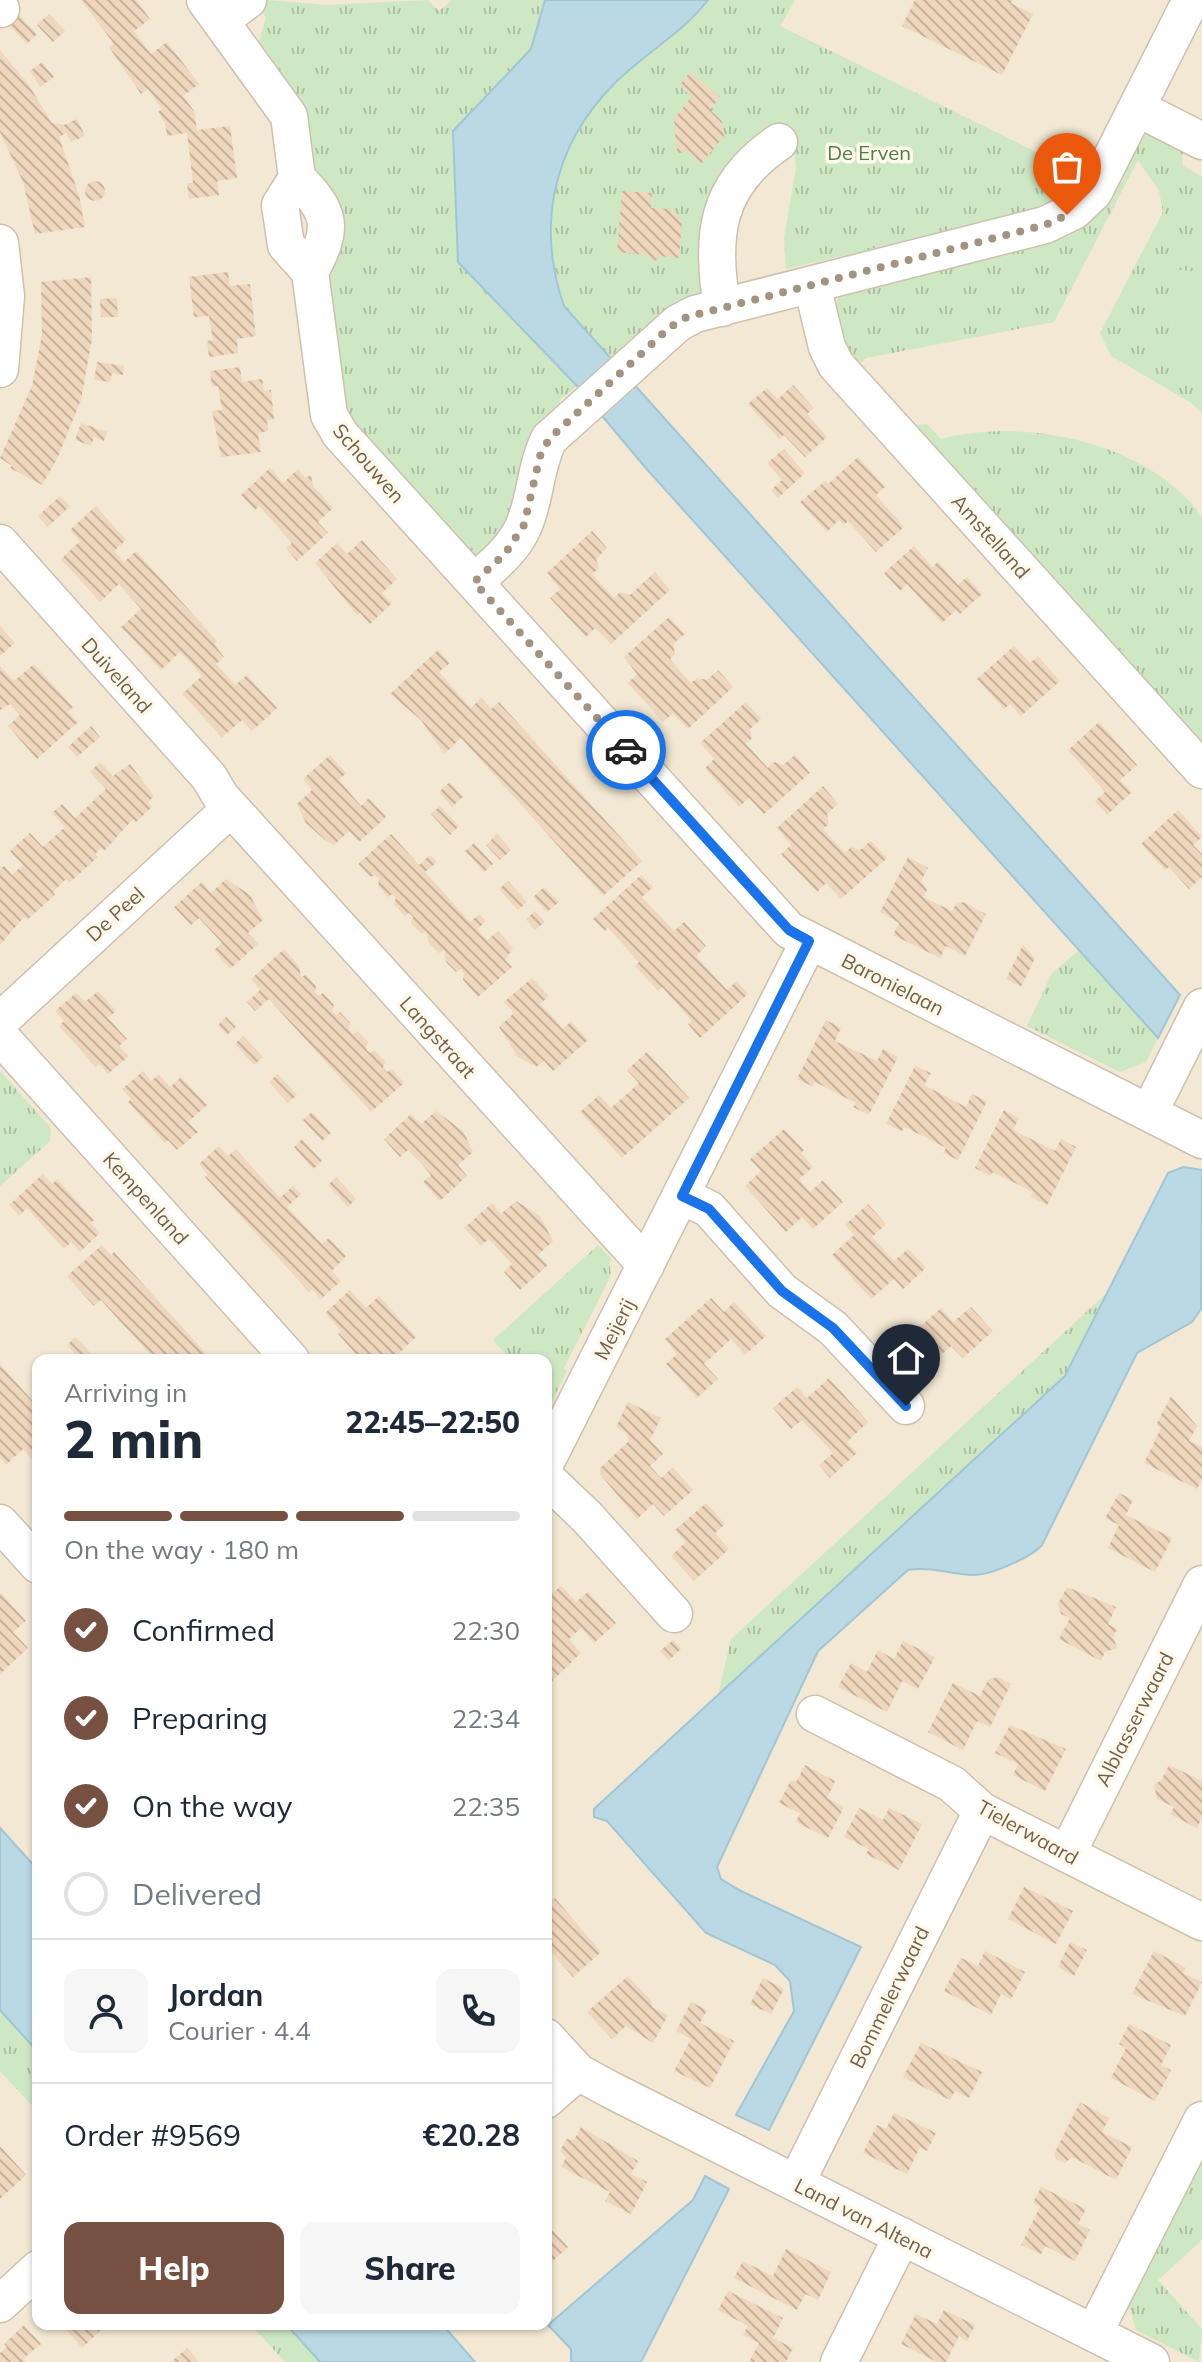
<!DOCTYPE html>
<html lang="en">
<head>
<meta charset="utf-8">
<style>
	body { margin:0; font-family:Mulish,sans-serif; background:#f6f6f7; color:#1f2937; height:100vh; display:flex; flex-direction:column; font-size:30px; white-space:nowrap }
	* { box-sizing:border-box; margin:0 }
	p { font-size:26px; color:#747a83 }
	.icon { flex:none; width:44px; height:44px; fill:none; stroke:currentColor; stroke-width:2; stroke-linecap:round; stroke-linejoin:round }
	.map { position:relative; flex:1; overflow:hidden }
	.panel { position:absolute; left:32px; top:1354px; width:520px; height:976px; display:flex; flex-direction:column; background:#fff; border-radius:16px; box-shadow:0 2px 6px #0004 }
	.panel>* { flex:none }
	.pin { position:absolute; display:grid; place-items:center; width:68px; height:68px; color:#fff; margin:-82px -34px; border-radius:50% 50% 50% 0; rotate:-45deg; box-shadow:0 0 8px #0007 }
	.pin .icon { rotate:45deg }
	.courier { position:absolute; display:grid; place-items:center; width:80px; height:80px; margin:-40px; border:6px solid #1a73e8; border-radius:50%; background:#fff; color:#222; box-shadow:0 2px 10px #0007 }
	.overview em { font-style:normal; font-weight:800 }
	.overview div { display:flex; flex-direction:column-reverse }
	.overview { display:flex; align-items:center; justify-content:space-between; height:136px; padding:0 32px }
	h1 { font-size:52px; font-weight:800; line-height:60px }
	.bar { display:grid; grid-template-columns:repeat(4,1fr); gap:12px 8px; align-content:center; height:96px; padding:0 32px }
	.bar i { height:10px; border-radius:6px; background:#e0e1e3 }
	.bar .current { background:#765141 }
	.bar p { grid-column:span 4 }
	.line { display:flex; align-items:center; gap:20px; padding:0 32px; border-top:2px solid #e0e1e3 }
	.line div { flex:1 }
	.round { display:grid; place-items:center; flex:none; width:84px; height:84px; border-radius:16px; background:#f6f6f7 }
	ol { padding:0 32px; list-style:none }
	li { display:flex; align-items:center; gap:24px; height:88px }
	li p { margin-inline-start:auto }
	li .icon { padding:8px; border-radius:50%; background:#765141; color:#fff; stroke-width:4 }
	li:last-child { color:#747a83 }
	li i { width:44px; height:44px; border:4px solid #e0e1e3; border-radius:50% }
	.action { display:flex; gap:16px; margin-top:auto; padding:16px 32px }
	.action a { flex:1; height:92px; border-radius:16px; background:#765141; color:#fff; font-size:32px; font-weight:800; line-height:92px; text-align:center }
	.action a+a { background:#f6f6f7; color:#1f2937 }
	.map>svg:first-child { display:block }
	.residential { fill:#f2e8d3 }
	.grass { fill:url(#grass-tufts) }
	.garden { fill:#cee8c3 }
	.water { fill:#bad9e4; stroke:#a0c6d5; stroke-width:2 }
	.building { fill:url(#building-back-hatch) }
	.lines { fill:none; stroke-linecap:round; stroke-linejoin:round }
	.street-casing { stroke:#cec0ae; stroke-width:39 }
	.street { stroke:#fff; stroke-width:36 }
	.done { stroke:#a39381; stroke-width:8; stroke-dasharray:0 14.4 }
	.route { stroke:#1a73e8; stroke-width:10 }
	.labels { text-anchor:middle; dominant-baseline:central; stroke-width:7; stroke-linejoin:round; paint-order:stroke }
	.park-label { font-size:20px; fill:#507d46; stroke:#fef9ea }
	.street-label { font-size:20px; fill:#735e4b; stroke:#fef9ea }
</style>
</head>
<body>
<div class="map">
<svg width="1202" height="2362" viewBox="0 0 1202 2362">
	<defs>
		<pattern id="grass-tufts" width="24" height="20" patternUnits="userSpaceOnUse" patternTransform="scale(2)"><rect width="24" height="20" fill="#cee8c3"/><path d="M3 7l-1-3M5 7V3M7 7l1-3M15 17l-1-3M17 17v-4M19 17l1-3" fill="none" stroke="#acbfa0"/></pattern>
		<pattern id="building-back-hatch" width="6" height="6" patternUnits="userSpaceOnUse" patternTransform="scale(2)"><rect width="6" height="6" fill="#efd7bd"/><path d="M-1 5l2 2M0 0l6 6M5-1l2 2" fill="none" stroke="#c6b29c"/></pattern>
	</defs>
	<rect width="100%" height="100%" fill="#fbf5e4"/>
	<!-- residential -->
	<path class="residential" d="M0,0H1202V2362H475L442,2324H546V1360H38V1870L0,1828Z
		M0,2011L38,2052V2324H285L320,2362H0Z"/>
	<!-- grass -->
	<path class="grass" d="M268,0L325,5L428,0L439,11L452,0H545L531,49L453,131L459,262L577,386L559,401L564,408L516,516L480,555H472L346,423L316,175L274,76L280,71L259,42L266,18L258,6Z
		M585,0H795L780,26L1081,174C1077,191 1061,200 1047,209L786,269L784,238L796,168L794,147L772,127L702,278L701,291L695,301L609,359C594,343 575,326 564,307C526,236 560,139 612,85C631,66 655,52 675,35Z
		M1149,134L1189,149L1182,156L1183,166L1202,176V273L1180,270L1168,352L1202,357V413L1190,402L1111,356L1100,333L1163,212L1159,191L1138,160L1054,322L866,358L855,368L831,316L840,293L1060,232L1141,138Z
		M927,424L941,439C1024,417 1150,442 1202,517V752L907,426Z
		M1079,950L1158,1038L1146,1062L1120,1072L1027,1026L1052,973Z
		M0,1071L51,1128L50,1141L0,1186Z
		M598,1245L612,1260L609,1261L611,1275L564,1368L567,1371L551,1404L546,1399V1360H511L493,1340Z
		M1107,1293L1065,1376L718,1695L731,1639Z
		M0,2010L38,2052V2112L0,2071Z
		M1202,2145V2240L1158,2280L1202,2329L1199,2362L1136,2330L1130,2309L1122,2305Z
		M250,2324H286L320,2362H285Z"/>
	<!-- garden -->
	<path class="garden" d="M1180,270L1202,273V357L1168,352Z"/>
	<!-- water -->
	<path class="water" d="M545,0H708C681,35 643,54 613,85C553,146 536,226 564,306L1180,995L1158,1038L644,466L577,386L458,262L453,131L531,49Z
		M1183,1167L1202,1170L1201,1309L1192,1322L1137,1353L1042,1545C1032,1557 989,1576 972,1575C950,1574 930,1566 908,1570L818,1651L717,1867L721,1879L741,1891L861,1947L769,2130L736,2115L794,2011L790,1981L775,1965L706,1933L607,1821L594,1817V1809L1065,1376L1168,1173Z
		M0,1828L38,1870V2052L0,2010Z
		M705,2176L729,2189L641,2362H571V2349L548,2325L693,2200Z
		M286,2324H442L475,2362H320Z"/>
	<!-- building -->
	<path class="building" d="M81,0H136L150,19L134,31L151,54L167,42L199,84L183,96L194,111L197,130L230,126L237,178L217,181L219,195L189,199L187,183H193L187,133L167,136L165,123L158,112L162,109L148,89L141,94L109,47L114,44Z
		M915,0H1013L1011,3L1033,14L1002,75L902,26Z
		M16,12L37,34L27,44L6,22Z
		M49,14L65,31L53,42L37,25Z
		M0,50L28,84L52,123L64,125L77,119L85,136L71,142L66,133L59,137L79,195L85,227L35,234L23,182L0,132Z
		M42,62L54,77L40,87L30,71Z
		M690,72L720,97L710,110L722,121L724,136L701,164L687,152L678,153L676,144L674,119L692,96L679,86Z
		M85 191a10 10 0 1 1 20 0a10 10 0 1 1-20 0Z
		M622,191L652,193L651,208L672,209L682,222L679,258L661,256L654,262L647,255L617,252Z
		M228,272L230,286L250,284L256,336L237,339L238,353L209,357L207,341L213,340L209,316L194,317L189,277Z
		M91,277L92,339L81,400L58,457L42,485L10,468L12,466L0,458L32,386L42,335L41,282Z
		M117,298L118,317H101L100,299Z
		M97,362L124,366L123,375L112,373L110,382L94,380Z
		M240,367L242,382L262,379L264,391L271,390L274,419L267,420L268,431L258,433L261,452L221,457L212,411L222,410L218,386L212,387L210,371Z
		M793,385L814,408L807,414L827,437L805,457L784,435L779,439L748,404L767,388L778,399Z
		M81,423L107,432L104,441L94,437L91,446L75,440Z
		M784,449L805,473L778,498L771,490L782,480L767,463Z
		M858,457L885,487L876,495L904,527L876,552L848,521L844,525L839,520L827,532L800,502L825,481L828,484Z
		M270,468L283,483L298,469L305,478L311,475L313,486L333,508L318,522L328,533L297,561L286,548L292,543L259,506L255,510L241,495Z
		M60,496L70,506L48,527L38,516Z
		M96,506L126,540L114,551L124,562L136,551L217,641L214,644L224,657L216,664L235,685L247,675L277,708L252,731L242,720L222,737L182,694L202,676L192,664L180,652L161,670L121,627L141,609L119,584L100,602L61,559L80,541L70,530Z
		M592,531L607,548L596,559L599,568L592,574L614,598L620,592L630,595L655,572L670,590L611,644L595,628L586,637L550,598L560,589L547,573Z
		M362,540L397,579L382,593L392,603L370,624L360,613L357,615L315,563L337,543L347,554Z
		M914,546L932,567L938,562L958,585L967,577L982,594L960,614L956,610L942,623L907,584L900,591L884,573Z
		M669,617L685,634L673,644L675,654L670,659L680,671L691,683L697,678L707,680L718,670L733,687L688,729L673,713L663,722L628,683L637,674L624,657Z
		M0,626L15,643L0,656Z
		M1014,646L1030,663L1038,656L1060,681L1021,716L1010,704L1004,709L977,679Z
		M438,650L450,663L439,672L471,708L481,698L491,709L499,702L642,861L603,896L461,738L444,754L421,720L390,694Z
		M34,664L73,707L68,712L78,722L37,759L8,726L20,715L10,704L0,710V666L14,681Z
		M746,702L761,719L750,729L752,738L746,744L768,768L774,762L783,765L795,755L810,773L764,814L749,798L739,807L705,768L714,759L700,743Z
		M1099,722L1137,765L1120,780L1132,792L1107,815L1095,801L1105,792L1068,750Z
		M91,726L100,737L77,757L68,747Z
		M330,755L346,773L339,780L361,806L369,798L386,817L359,842L349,831L334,845L325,840L306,823L297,804L312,790L303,779Z
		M100,762L113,776L130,764L154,796L148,802L152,807L136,822L133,819L104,851L101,848L95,854L98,857L69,883L66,879L53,892L55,895L27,920L24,917L0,945V869L4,866L12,875L23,865L10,851L30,833L43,847L65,827L52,813L62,804L75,818L106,789L90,772Z
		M450,782L463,797L452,807L439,792Z
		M823,786L838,804L827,814L829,824L823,829L845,853L851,847L860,850L871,841L887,858L841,899L826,883L817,892L781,854L791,845L777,828Z
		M440,806L459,826L450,835L431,814Z
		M1178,810L1202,837L1193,845L1202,854V877L1189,889L1169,867L1165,870L1141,844Z
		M391,834L419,865L430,855L437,862L425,872L470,922L479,914L486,921L477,929L487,940L498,931L513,948L505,960L512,967L478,997L463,980L464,973L461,969L456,972L446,962L444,950L439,953L429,943L426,931L422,934L411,923L413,917L409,913L405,916L394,904L396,898L392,894L388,897L378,886L379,879L375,875L370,877L358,864Z
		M497,834L511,850L500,860L486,845Z
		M474,843L493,864L484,872L465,851Z
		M908,857L928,868L921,881L927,890L923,897L952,911L956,904L963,902L986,914L965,956L946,946L940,958L893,935L899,923L880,912Z
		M641,875L653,887L642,897L674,931L684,922L706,946L696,956L727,990L737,981L748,994L700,1038L688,1024L692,1021L662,987L658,991L635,966L639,962L608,928L605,931L593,919Z
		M226,879L250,895L263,920L248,933L258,944L230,969L214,950L222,943L199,918L191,925L174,907L202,882L211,893Z
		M508,881L527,902L518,910L499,889Z
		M544,887L559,902L547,912L533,897Z
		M535,911L545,922L535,930L526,919Z
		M1023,945L1035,958L1021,987L1006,979Z
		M284,949L299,966L301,977L306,975L316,986L315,992L319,996L323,993L334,1005L332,1011L336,1015L340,1012L350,1023L349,1030L353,1034L357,1031L368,1042L366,1049L370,1053L374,1050L385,1061L383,1068L387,1072L392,1069L404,1083L371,1112L269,999L255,1011L247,1002L260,990L251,979Z
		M532,978L549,996L540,1004L552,1016L563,1029L571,1021L588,1040L553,1071L544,1061L536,1067L518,1057L499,1027L514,1013L504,1002Z
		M98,991L116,1011L108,1018L127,1039L119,1046L129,1056L108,1074L99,1064L96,1067L59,1026L64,1021L55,1011L76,993L85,1002Z
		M226,1017L236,1027L227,1035L218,1025Z
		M826,1020L841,1028L835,1041L877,1061L883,1049L898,1057L869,1115L853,1107L856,1103L815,1082L812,1086L797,1079Z
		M243,1036L263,1057L254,1065L235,1044Z
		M647,1052L689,1098L622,1158L580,1112L599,1095L611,1108L639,1083L627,1070Z
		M915,1066L931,1073L924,1085L966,1107L972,1094L987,1101L958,1160L943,1153L946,1148L925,1137L904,1127L902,1131L886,1124Z
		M143,1071L151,1081L159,1074L170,1087L181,1077L207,1105L188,1122L198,1132L177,1150L168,1140L165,1143L128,1102L131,1099L122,1089Z
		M278,1074L297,1095L288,1103L269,1082Z
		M1004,1110L1019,1118L1013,1130L1055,1151L1061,1139L1076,1147L1047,1205L1031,1197L1033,1192L993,1172L990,1176L975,1168Z
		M436,1111L463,1131L473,1152L458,1165L467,1176L440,1201L423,1182L431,1175L420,1162L408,1150L400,1157L384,1139L411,1114L421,1124Z
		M312,1112L331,1133L322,1141L303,1120Z
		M784,1129L804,1150L801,1153L813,1167L799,1179L810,1192L823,1180L843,1202L813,1229L802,1217L786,1232L745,1186L761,1171L750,1159Z
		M302,1139L322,1161L313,1169L294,1147Z
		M219,1146L228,1156L236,1149L280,1198L293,1186L301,1194L287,1207L322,1244L329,1238L346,1256L332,1271L341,1281L321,1299L312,1289L309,1292L205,1177L208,1175L199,1164Z
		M43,1174L52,1184L57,1179L94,1220L91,1223L100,1233L80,1252L71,1242L64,1249L27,1208L19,1216L9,1205Z
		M336,1177L356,1199L348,1207L328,1185Z
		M516,1201L540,1216L553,1241L538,1255L548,1265L520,1290L504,1272L512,1264L489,1239L481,1246L464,1228L492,1203L501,1214Z
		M868,1204L886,1224L872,1237L894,1261L908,1249L926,1268L903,1289L894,1279L871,1299L832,1255L854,1235L845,1225Z
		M102,1245L111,1255L114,1252L212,1360H155L101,1300L94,1306L67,1276Z
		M350,1290L366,1308L379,1296L416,1337L398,1354L404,1360H361L338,1334L341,1331L325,1313Z
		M711,1298L724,1312L734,1302L766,1336L745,1355L731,1339L704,1364L718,1379L697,1398L666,1364L677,1354L665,1339Z
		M971,1307L993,1331L963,1358L951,1346L930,1365L907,1338L941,1308L953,1322Z
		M75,1337L86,1348L96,1360H81L77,1356L67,1345Z
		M0,1364L38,1407V1457L34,1461L23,1449L6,1465L0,1457Z
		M829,1378L868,1422L847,1442L857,1453L830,1478L819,1465L833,1453L802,1420L791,1429L773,1408L797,1387L807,1398Z
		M1171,1396L1197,1426L1189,1441L1202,1447V1479L1197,1489L1144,1463L1161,1428L1156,1425Z
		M628,1402L661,1418L650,1440L663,1454L650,1466L661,1478L673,1467L693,1490L664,1516L653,1504L637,1519L600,1474V1468L629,1441L627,1433L616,1427Z
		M1119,1493L1133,1500L1126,1515L1172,1538L1155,1572L1108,1548L1119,1525L1105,1518Z
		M706,1503L725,1524L715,1533L729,1549L694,1581L671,1556L686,1542L675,1530Z
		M561,1586L576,1602L588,1592L616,1623L594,1643L581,1628L569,1639L581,1653L546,1687V1599Z
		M1067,1587L1116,1607L1108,1624L1117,1629L1113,1637L1117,1648L1105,1652L1101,1661L1059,1639L1070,1618L1061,1614L1058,1604Z
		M0,1592L26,1621L13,1632L28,1648L0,1674Z
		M673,1640L681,1649L669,1660L660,1651Z
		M903,1641L935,1657L918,1689L902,1681L887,1712L838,1687L851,1663L867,1672L878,1650L894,1659Z
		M997,1677L1011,1684L990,1727L977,1721L963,1750L928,1732L953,1683L980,1696L988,1680Z
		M1010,1725L1066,1749L1045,1791L1013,1775L1018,1764L995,1753Z
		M805,1765L835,1781L827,1798L844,1807L828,1838L796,1822L800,1813L779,1803L791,1780L796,1782Z
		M1169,1765L1202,1781V1817L1197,1828L1170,1814L1174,1807L1157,1799L1154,1784L1161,1781Z
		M859,1808L883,1820L889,1808L922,1824L899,1870L866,1854L869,1849L844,1837Z
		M1024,1887L1073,1911L1056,1944L1008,1919Z
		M555,1898L601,1952L573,1977L551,1952L546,1956V1906Z
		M1070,1942L1087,1950L1074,1976L1058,1967Z
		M985,1951L1025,1972L1011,1999L1001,1994L991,2015L944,1991L961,1958L978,1966Z
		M1154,1951L1186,1968L1183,1973L1202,1982L1185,2016L1132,1994Z
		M628,1976L652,2002V2007L668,2015L653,2043L626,2026L612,2039L587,2012Z
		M763,1978L784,1989L771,2014L750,2004Z
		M691,2002L707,2010L700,2023L734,2041L710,2088L674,2071L691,2039L676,2031Z
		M1129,2024L1171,2045L1161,2065L1171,2070L1155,2101L1111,2078L1126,2048L1119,2044Z
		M921,2043L982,2072L969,2098L955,2091L950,2100L903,2077Z
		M1080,2102L1109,2118L1102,2132L1132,2147L1116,2180L1072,2157L1065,2163L1056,2159L1054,2154Z
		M894,2113L936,2133L927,2151L920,2147L907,2174L863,2153L877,2125L886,2129Z
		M581,2127L638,2161L631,2174L647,2182L631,2214L605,2201L610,2192L561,2167L566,2157L560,2151L566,2139L574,2140Z
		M0,2146L26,2175L0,2199Z
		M1041,2187L1086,2209L1078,2224L1090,2230L1075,2261L1045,2246L1041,2254L1021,2245L1040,2207L1033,2203Z
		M546,2223L568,2247L546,2267Z
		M786,2249L831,2272L818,2300L805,2294L797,2310L734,2278L743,2261L773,2276Z
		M728,2291L783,2318L773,2338L793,2348L786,2362H749L759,2343L743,2335L748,2326L718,2310Z
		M944,2310L975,2325L967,2341L959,2336L946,2362H937L901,2344L916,2314L937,2324Z
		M61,2324H107L82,2348Z
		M24,2325L41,2344L23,2359L26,2362H0V2353L7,2347L4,2344Z
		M187,2348L199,2362H171Z"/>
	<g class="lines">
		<defs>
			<path id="street" d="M205,0L289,116L297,178L280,205L286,245L310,272L329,415L340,434L789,930L1202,1140
				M0,8L1,9
				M220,21L248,0
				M1137,108L1202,141
				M297,178C332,213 334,228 310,272
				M0,243L6,296L0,369
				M812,285L827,347L836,365L1202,770
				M722,308C711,236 714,186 779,142
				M0,543L209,777L221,797L646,1265
				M474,582C494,565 514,549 524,525C536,497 535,467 549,439L678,323L695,314L1045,225L1074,211L1094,192L1191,0
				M0,1021L231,808
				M0,1036L291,1360
				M1149,1113L1202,1007
				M682,1196L709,1209L782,1291L833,1328L906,1406
				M546,1462L809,941
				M546,1478L587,1517L674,1614
				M0,1523L38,1565
				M815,1714L952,1784L982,1811L1202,1922
				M1067,1854L1202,1584
				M546,2037L578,2072L611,2090L1151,2362
				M546,2100L578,2072
				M796,2183L982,1811
				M0,2304L38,2269
				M1094,2333L1202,2120
				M839,2362L902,2236"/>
		</defs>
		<!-- street casing -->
		<use href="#street" class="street-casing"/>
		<!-- street -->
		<use href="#street" class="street"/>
	</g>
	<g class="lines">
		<!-- done -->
		<path class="done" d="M626,750L474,582L505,554L524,525L540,456L549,439L669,328L687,317L1045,225L1067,215"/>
		<!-- route -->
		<path class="route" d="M626,750L789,930L809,941L682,1196L709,1209L782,1291L833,1328L906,1406"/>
	</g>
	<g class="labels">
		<!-- park labels -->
		<g class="park-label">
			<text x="869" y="152">De Erven</text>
		</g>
		<!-- street labels -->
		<g class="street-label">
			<text transform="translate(369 463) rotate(49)">Schouwen</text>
			<text transform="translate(991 536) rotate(48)">Amstelland</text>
			<text transform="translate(117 675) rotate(48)">Duiveland</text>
			<text transform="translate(115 914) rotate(-42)">De Peel</text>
			<text transform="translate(893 984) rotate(27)">Baronielaan</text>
			<text transform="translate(438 1037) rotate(48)">Langstraat</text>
			<text transform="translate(146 1198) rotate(48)">Kempenland</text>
			<text transform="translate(614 1329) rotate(-63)">Meijerij</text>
			<text transform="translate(1134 1719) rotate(-63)">Alblasserwaard</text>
			<text transform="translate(1028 1832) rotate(29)">Tielerwaard</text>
			<text transform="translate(889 1997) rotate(-64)">Bommelerwaard</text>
			<text transform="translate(864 2218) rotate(27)">Land van Altena</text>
		</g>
	</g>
</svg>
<div class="pin" style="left:1067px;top:215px;background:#ea580c"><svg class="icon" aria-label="bag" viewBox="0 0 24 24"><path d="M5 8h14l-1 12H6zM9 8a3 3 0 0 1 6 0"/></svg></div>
<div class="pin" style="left:906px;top:1406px;background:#1f2937"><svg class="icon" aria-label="home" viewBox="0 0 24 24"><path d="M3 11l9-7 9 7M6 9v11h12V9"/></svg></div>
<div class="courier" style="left:626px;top:750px"><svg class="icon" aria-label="car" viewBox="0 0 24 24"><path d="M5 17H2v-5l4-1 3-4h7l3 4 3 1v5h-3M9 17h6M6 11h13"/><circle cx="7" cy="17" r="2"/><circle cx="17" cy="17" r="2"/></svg></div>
<section class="panel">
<div class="overview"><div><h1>2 min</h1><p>Arriving in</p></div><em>22:45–22:50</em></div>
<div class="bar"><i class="current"></i><i class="current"></i><i class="current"></i><i></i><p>On the way · 180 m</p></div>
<ol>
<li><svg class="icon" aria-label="check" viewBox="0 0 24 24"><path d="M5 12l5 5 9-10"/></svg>Confirmed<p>22:30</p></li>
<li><svg class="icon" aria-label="check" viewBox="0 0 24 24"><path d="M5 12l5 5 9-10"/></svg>Preparing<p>22:34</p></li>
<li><svg class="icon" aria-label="check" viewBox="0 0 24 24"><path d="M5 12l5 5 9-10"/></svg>On the way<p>22:35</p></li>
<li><i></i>Delivered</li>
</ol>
<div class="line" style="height:144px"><a class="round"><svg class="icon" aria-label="person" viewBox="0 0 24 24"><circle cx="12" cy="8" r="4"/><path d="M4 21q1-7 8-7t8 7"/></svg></a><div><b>Jordan</b><p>Courier · 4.4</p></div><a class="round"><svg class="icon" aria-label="phone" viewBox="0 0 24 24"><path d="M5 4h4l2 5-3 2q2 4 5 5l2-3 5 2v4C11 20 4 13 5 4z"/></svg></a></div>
<div class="line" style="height:104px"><div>Order #9569</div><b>€20.28</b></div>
<div class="action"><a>Help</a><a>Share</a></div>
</section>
</div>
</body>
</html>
